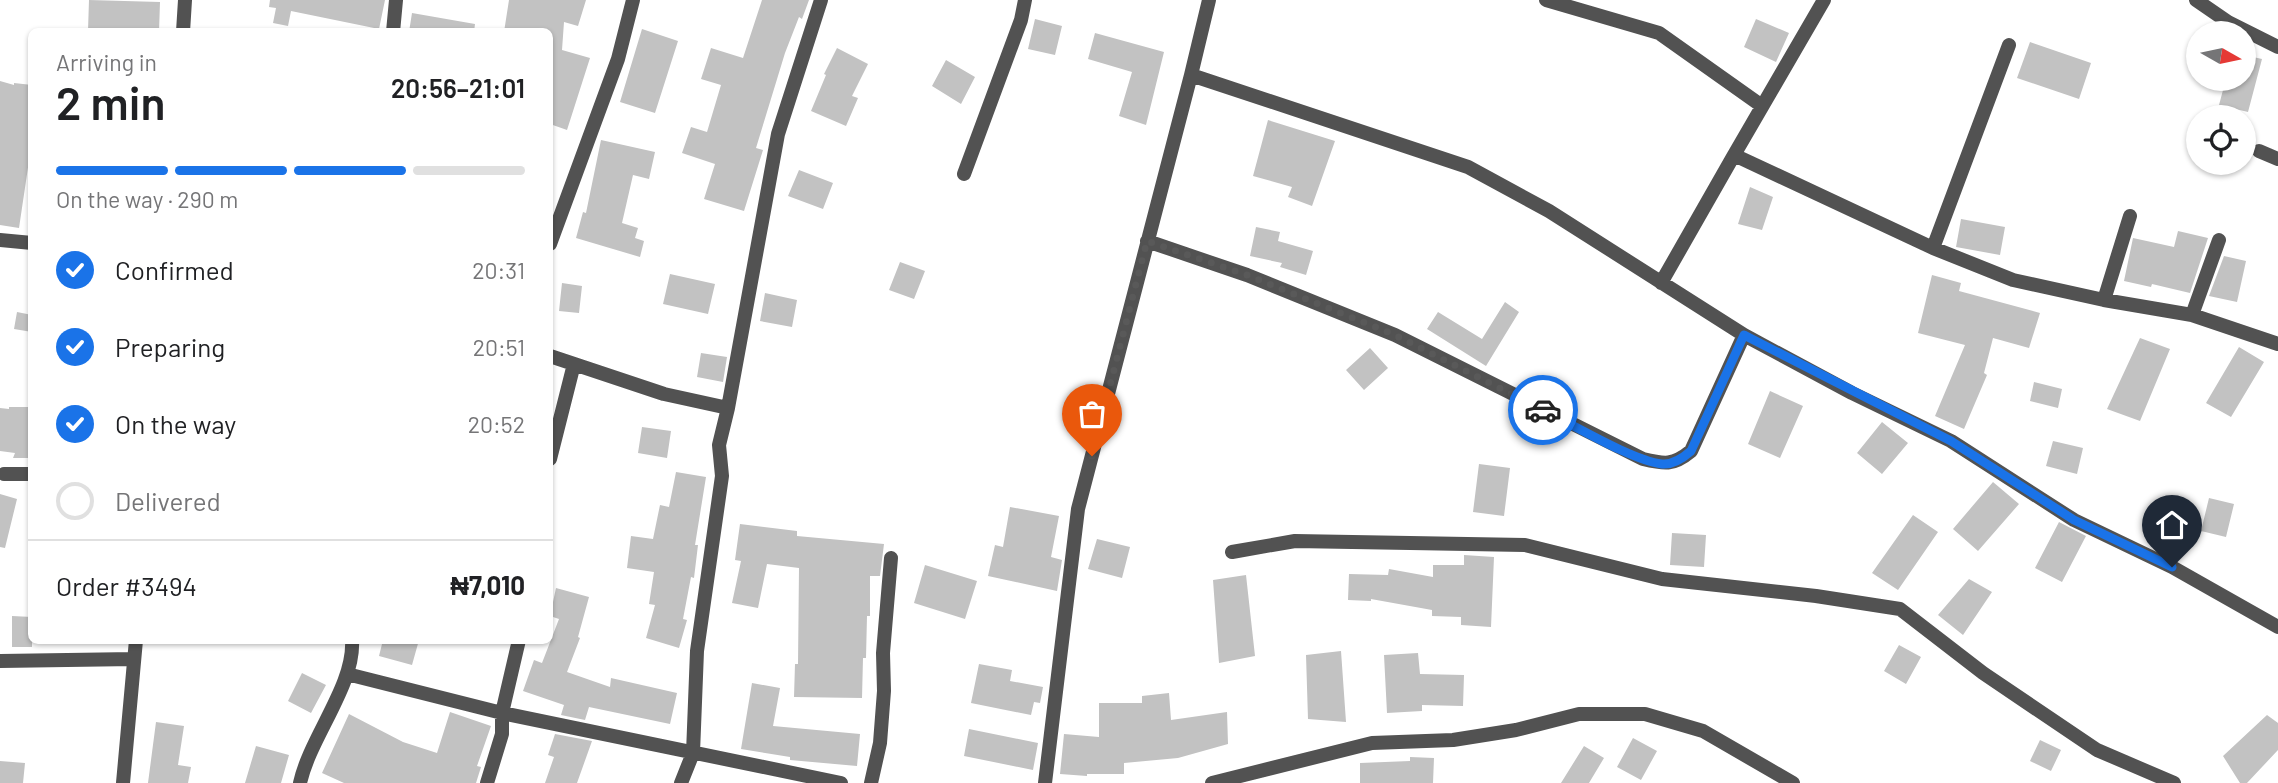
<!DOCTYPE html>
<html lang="en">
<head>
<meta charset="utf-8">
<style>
	body { margin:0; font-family:Barlow,sans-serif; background:#f6f6f6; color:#202124; height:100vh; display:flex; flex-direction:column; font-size:26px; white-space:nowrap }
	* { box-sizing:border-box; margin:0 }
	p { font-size:23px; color:#757577 }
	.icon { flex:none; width:38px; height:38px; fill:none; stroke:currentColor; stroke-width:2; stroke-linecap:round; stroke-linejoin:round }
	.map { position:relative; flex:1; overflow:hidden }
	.sheet { position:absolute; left:28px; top:28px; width:525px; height:616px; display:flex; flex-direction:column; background:#fff; border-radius:10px; box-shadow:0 2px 5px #0004 }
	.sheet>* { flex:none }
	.needle { width:46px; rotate:99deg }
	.controls { position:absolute; left:2186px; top:21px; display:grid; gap:14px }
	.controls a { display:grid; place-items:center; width:70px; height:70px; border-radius:50%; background:#fff; box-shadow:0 2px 5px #0004; font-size:35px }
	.pin { position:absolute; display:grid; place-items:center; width:60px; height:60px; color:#fff; margin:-72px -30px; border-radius:50% 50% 50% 0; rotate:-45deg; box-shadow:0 0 7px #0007 }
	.pin .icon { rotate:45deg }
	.courier { position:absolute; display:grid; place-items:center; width:70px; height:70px; margin:-35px; border:5px solid #1a73e8; border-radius:50%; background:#fff; color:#222; box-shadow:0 2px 9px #0007 }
	.head em { font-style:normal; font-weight:600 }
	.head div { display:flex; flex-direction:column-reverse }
	.head { display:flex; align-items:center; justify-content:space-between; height:119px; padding:0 28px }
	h1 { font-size:46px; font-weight:600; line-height:52px }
	.bar { display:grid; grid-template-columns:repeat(4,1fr); gap:10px 7px; align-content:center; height:84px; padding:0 28px }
	.bar i { height:9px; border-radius:5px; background:#e0e0e0 }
	.bar .selected { background:#1a73e8 }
	.bar p { grid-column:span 4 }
	.line { display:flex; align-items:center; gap:18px; padding:0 28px; border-top:2px solid #e0e0e0 }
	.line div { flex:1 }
	ol { padding:0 28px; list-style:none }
	li { display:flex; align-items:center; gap:21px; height:77px }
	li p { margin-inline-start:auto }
	li .icon { padding:7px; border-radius:50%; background:#1a73e8; color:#fff; stroke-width:4 }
	li:last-child { color:#757577 }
	li i { width:38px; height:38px; border:4px solid #e0e0e0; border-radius:50% }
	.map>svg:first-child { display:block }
	.building { fill:#c2c2c2 }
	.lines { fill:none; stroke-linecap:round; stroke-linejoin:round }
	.minor { stroke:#525252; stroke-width:14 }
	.done { stroke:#595959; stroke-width:7; stroke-dasharray:0 12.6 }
	.route { stroke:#1a73e8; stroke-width:9 }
</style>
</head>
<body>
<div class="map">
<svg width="2278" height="783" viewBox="0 0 2278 783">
	<rect width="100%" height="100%" fill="#fff"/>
	<!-- building -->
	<path class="building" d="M89,0L160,2L159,32L88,31Z
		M270,0H385L379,29L291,11L288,26L273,23L276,8L269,7Z
		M509,0H586L578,26L564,22L562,50L590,58L567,130L550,124V32H504Z
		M762,0H809L802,19L799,17L785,53L756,148L763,150L744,211L704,199L715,164L682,153L691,127L707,132L721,85L701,79L711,48L743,58Z
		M412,13L475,24L474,32H409Z
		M1035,19L1062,26L1055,55L1028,49Z
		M1756,19L1789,33L1776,62L1744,47Z
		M642,29L678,41L655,113L620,102Z
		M1095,33L1164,52L1146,125L1119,116L1132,72L1088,59Z
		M2030,42L2091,63L2079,99L2017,78Z
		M837,48L868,64L852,96L858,98L846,126L811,111L826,75L824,74Z
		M2244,55L2262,59L2248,112L2219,105L2226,79H2244Z
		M946,60L975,77L961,104L932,86Z
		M0,81L14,85V83L32,85V155L30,154L19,228L0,225Z
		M1268,120L1335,141L1312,206L1288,197L1292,187L1253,176Z
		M601,140L655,152L649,179L633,175L622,223L638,228L635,238L644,241L640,257L576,238L583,212L586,213Z
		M799,170L833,183L823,209L788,196Z
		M1750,187L1773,197L1762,230L1738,224Z
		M1961,219L2005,227L2000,255L1956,247Z
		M1256,227L1280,232L1278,241L1313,251L1306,275L1280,267L1282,263L1250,256Z
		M2178,231L2208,238L2190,293L2152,284L2151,287L2124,281L2133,238L2174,247Z
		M2224,256L2246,261L2237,302L2209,296Z
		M900,262L925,271L914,299L889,290Z
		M670,274L715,284L708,314L663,304Z
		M1932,275L1961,283L1959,291L2040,313L2029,348L1993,338L1984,373L1987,375L1964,429L1935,416L1965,345L1918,333Z
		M562,283L582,286L579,313L559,311Z
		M765,293L797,300L792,327L760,321Z
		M1505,302L1519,312L1486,366L1427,329L1438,312L1482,339Z
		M17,312L32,315V332L14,329Z
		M2140,338L2170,349L2140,421L2107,409Z
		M2239,347L2264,362L2231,417L2206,403Z
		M1370,348L1388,368L1364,390L1346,370Z
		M701,353L727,357L723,382L697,377Z
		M2034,382L2062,389L2058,408L2030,401Z
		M1770,391L1803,406L1780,458L1748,444Z
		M9,407H32V458H13L15,453L0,451V408L9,409Z
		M1882,422L1908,443L1882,474L1857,453Z
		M642,427L671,431L667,458L638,453Z
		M2053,441L2083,448L2077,474L2046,466Z
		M1479,464L1510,468L1504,516L1473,512Z
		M676,472L706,477L695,545H698L694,578L691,577L683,619L687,620L679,648L646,638L655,605L649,604L654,572L627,568L631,536L653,539L660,505L669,507Z
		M1993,482L2019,504L1978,551L1953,529Z
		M0,494L17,499L5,548L0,547Z
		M2209,498L2234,504L2226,537L2201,531Z
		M1010,507L1059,516L1051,557L1062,560L1057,591L988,576L995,545L1003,547Z
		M1913,515L1938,532L1898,590L1872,573Z
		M2059,522L2086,536L2062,582L2035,568Z
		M740,524L797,531V536L884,544L880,576H870V616H867L866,658H863L862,698L794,697L795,664H798L799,568L767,564L758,608L732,603L741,561L735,560Z
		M1672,533L1706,535L1704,567L1670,565Z
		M1097,539L1130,547L1122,578L1088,569Z
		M1464,555L1494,557L1491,627L1461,625V617L1432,616V610L1371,599V601L1348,600L1349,574L1388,575L1389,569L1433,577V565H1464Z
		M925,565L977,581L965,619L914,603Z
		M1246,575L1255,656L1219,663L1213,580Z
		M1969,579L1992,592L1963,635L1938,615Z
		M556,588L589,597L578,637L580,638L567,672L610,687L611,678L677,693L670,724L589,707L585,720L561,715L564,705L523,691L534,660L542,663L559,619L550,616Z
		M12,616L32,617V647H12Z
		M383,640H419L412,665L379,656Z
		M1899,645L1921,657L1906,684L1884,671Z
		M1341,651L1346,722L1308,719L1306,655Z
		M1418,653L1420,674L1464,675L1463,706L1422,705V711L1387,713L1384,655Z
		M979,664L1012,670L1010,681L1043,687L1040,703L1034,702L1031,715L971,703Z
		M302,673L326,685L311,713L288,701Z
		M752,683L780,688L773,726L860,734L857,766L790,760V757L741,749Z
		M1169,693L1171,720L1227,712L1228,744L1178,758L1124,763V774H1087V776L1060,774L1064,734L1099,737V703H1142V696Z
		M450,712L491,726L477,766L481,767L476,783H344L322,773L349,714L403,742L437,753Z
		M2267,715L2278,723V750L2247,783H2240L2223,756Z
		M156,722L184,726L178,765L191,767L188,783H148Z
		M969,729L1038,743L1033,770L964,756Z
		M555,734L592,741L577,783H545L554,757L548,755Z
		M1633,738L1657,751L1641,780L1617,767Z
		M2040,740L2061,750L2051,771L2030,761Z
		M256,746L289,755L281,783H245Z
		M1584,746L1604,758L1589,783H1561Z
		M1410,757L1434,758L1433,783H1360V763L1410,761Z
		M0,761L25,763L23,783H0Z"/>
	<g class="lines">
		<!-- minor -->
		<path class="minor" d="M1546,0L1659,33L1762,106
			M1824,0L1734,155L1933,248L2013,280L2104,300L2192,315L2278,344
			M2196,0L2228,22L2278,47
			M183,32L185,0
			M393,32L396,0
			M1191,75L1468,167L1549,211L1744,335L1852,393L1951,441L2074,520L2172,567L2278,627
			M2259,151L2278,159
			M964,174L1021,20L1025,0
			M0,240L32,243
			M1147,241L1247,275L1395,335L1643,459C1664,464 1673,466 1691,451L1744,335
			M550,244L618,59L633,0
			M1933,248L2009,45
			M1661,283L1734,155
			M2104,300L2130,216
			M2192,315L2219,240
			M550,356L664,394L728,408L719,445L722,476L697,651L693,753L681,783
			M728,408L778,134L821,0
			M550,459L574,364
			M4,474H32
			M1232,552L1295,541L1525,545L1662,579L1816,596L1900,609L1983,673L2097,750L2174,783
			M0,661L134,659
			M347,674L502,713L841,783
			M123,783L136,640
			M300,783C310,737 355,685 352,640
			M487,783L502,734V713L519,640
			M871,783L880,743L884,691L883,653L891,558
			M1045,783L1078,509L1191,75L1209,0
			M1212,783L1372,743L1453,740L1516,730L1579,714H1645L1703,731L1793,783"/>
	</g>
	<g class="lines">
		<!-- done -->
		<path class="done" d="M1092,456L1147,241L1247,275L1395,335L1543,410"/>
		<!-- route -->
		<path class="route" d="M1543,410C1572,424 1633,461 1662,464C1673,465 1683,458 1691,451L1744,335L1951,441L2074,520L2172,567"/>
	</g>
</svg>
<div class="controls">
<a><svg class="needle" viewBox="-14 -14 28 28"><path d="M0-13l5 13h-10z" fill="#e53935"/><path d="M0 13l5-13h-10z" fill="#757577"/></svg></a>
<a><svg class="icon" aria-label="locate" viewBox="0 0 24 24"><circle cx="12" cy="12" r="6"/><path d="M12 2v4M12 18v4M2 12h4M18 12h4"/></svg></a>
</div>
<div class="pin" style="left:1092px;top:456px;background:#ea580c"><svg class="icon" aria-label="bag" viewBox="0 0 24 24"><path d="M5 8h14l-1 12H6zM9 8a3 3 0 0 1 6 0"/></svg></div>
<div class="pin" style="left:2172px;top:567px;background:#1f2937"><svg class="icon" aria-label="home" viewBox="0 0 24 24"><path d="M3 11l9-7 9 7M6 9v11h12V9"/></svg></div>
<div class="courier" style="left:1543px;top:410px"><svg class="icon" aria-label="car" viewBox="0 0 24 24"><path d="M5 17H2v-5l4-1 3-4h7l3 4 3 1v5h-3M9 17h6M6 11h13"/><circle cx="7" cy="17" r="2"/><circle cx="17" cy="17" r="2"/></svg></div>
<section class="sheet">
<div class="head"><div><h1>2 min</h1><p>Arriving in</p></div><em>20:56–21:01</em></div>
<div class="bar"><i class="selected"></i><i class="selected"></i><i class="selected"></i><i></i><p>On the way · 290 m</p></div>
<ol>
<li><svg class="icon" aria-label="check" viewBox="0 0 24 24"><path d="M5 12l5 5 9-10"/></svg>Confirmed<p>20:31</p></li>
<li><svg class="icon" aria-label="check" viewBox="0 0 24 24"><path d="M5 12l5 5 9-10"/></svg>Preparing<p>20:51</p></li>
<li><svg class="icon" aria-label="check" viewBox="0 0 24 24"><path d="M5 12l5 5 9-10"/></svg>On the way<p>20:52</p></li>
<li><i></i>Delivered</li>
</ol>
<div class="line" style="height:91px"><div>Order #3494</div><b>₦7,010</b></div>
</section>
</div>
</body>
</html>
